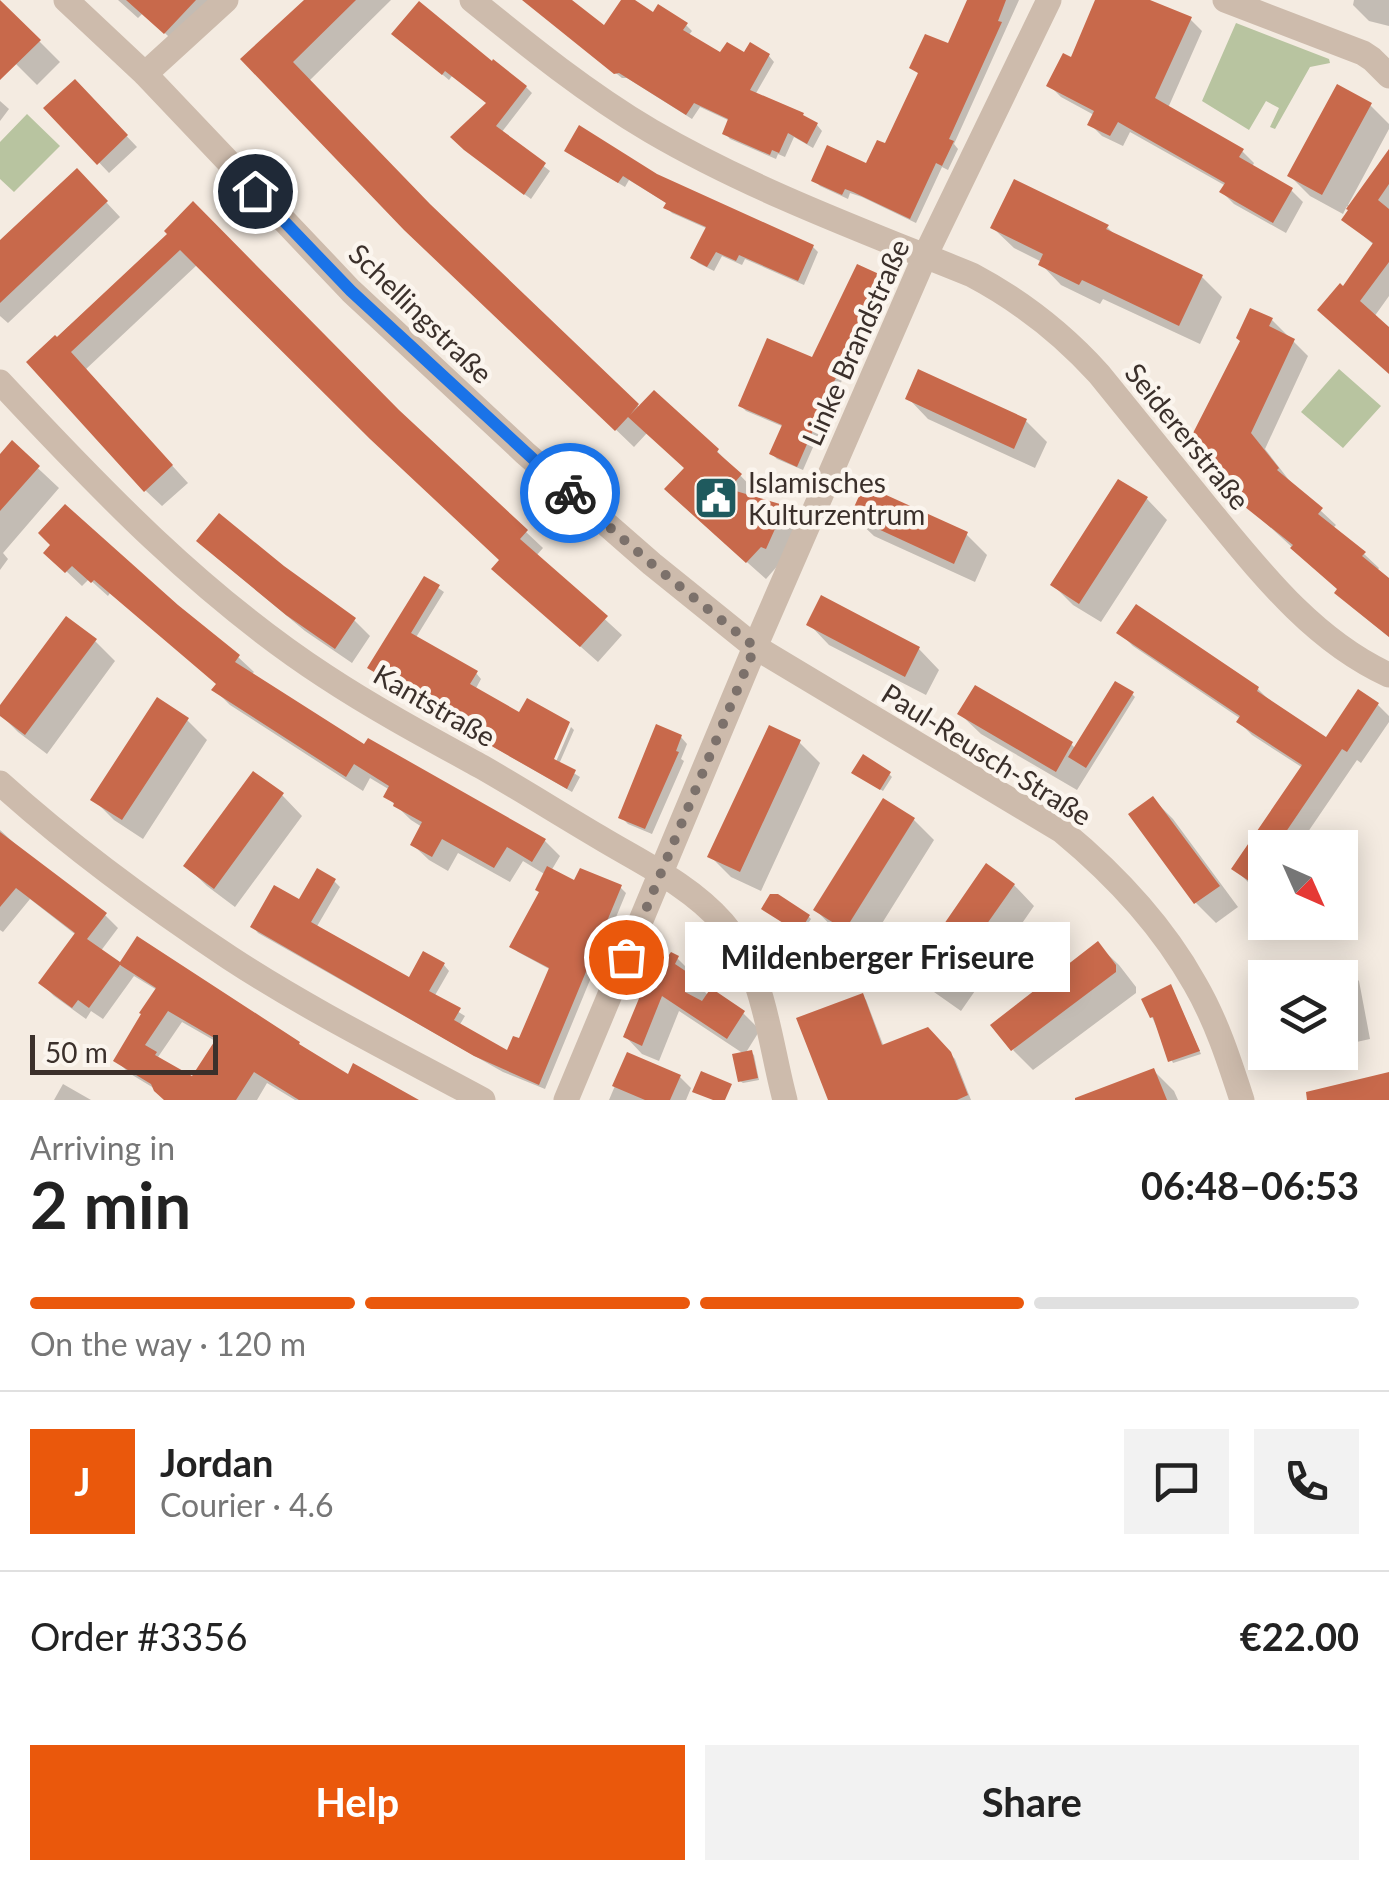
<!DOCTYPE html>
<html lang="en">
<head>
<meta charset="utf-8">
<style>
	body { margin:0; font-family:Lato,sans-serif; background:#f2f2f2; color:#222; height:100vh; display:flex; flex-direction:column; font-size:38px; white-space:nowrap }
	* { box-sizing:border-box; margin:0 }
	p { font-size:32px; color:#767676 }
	.icon { flex:none; width:55px; height:55px; fill:none; stroke:currentColor; stroke-width:2; stroke-linecap:round; stroke-linejoin:round }
	.map { position:relative; height:1100px; overflow:hidden }
	.details { display:flex; flex-direction:column; background:#fff; flex:1 }
	.details>* { flex:none }
	.needle { width:65px; rotate:135deg }
	.tools { position:absolute; left:1248px; top:830px; display:grid; gap:20px }
	.tools a { display:grid; place-items:center; width:110px; height:110px; border-radius:0px; background:#fff; box-shadow:0 5px 25px #0003; font-size:50px }
	.scale { position:absolute; left:30px; bottom:25px; width:188px; box-sizing:border-box; padding-left:10px; border:5px solid #3b302b; border-top:0; font-size:28px; line-height:35px; white-space:nowrap; color:#3b302b; -webkit-text-stroke:8px #fbf5ee; paint-order:stroke }
	.pin { position:absolute; display:grid; place-items:center; width:85px; height:85px; color:#fff; margin:-42px; border:5px solid #fff; border-radius:50%; box-shadow:0 2px 10px #0007 }
	.courier { position:absolute; display:grid; place-items:center; width:100px; height:100px; margin:-50px; border:8px solid #1a73e8; border-radius:50%; background:#fff; color:#222; box-shadow:0 2px 12px #0007 }
	.bubble { position:absolute; height:70px; border-radius:0px; background:#fff; box-shadow:0 5px 25px #0003; font-size:32px; font-weight:700; line-height:70px; text-align:center }
	.head em { font-style:normal; font-weight:700 }
	.head div { display:flex; flex-direction:column-reverse }
	.head { display:flex; align-items:center; justify-content:space-between; height:170px; padding:0 30px }
	h1 { font-size:65px; font-weight:700; line-height:75px }
	.bar { display:grid; grid-template-columns:repeat(4,1fr); gap:15px 10px; align-content:center; height:120px; padding:0 30px }
	.bar i { height:12px; border-radius:8px; background:#e0e0e0 }
	.bar .on { background:#ea580c }
	.bar p { grid-column:span 4 }
	.line { display:flex; align-items:center; gap:25px; padding:0 30px; border-top:2px solid #e0e0e0 }
	.line div { flex:1 }
	.round { display:grid; place-items:center; flex:none; width:105px; height:105px; border-radius:0px; background:#f2f2f2 }
	.primary-button { display:flex; gap:20px; margin-top:auto; padding:20px 30px }
	.primary-button a { flex:1; height:115px; border-radius:0px; background:#ea580c; color:#fff; font-size:40px; font-weight:700; line-height:115px; text-align:center }
	.primary-button a+a { background:#f2f2f2; color:#222 }
	.map>svg:first-child { display:block }
	.green { fill:#b8c4a0 }
	.shadow { fill:#0003; fill-rule:evenodd }
	.building { fill:#c8694b; fill-rule:evenodd }
	.lines { fill:none; stroke-linecap:round; stroke-linejoin:round }
	.minor { stroke:#cdbbac; stroke-width:25 }
	.done { stroke:#7c716b; stroke-width:10; stroke-dasharray:0 18 }
	.route { stroke:#1a73e8; stroke-width:12 }
	.labels { text-anchor:middle; dominant-baseline:central; stroke-width:9; stroke-linejoin:round; paint-order:stroke }
	.street-label { font-size:28px; fill:#3b302b; stroke:#fbf5ee }
	.poi-label { font-size:28px; fill:#3b302b; stroke:#fbf5ee; text-anchor:start }
</style>
</head>
<body>
<div class="map">
<svg width="1389" height="1100" viewBox="0 0 1389 1100">
	<rect width="100%" height="100%" fill="#f4ebe1"/>
	<!-- green -->
	<path class="green" d="M1236,23L1329,59L1330,63L1310,67L1275,129L1270,127L1279,108L1266,101L1249,130L1202,101Z
		M27,114L60,146L14,192L0,179V142Z
		M1339,369L1381,406L1343,448L1301,412Z"/>
	<!-- shadow -->
	<path class="shadow" d="M118,0H221L180,47L143,13L138,18Z
		M305,0H391L309,81L436,214L640,408L717,451L758,494L753,499L778,506L796,524L780,563L766,579L685,507L686,468L647,433L634,447L412,234L243,59Z
		M525,0H567L604,28L624,0H630L654,15L686,25L692,31L688,36L721,55L769,56L774,62L755,95L817,125L822,131L813,148L794,137L785,157L778,154L776,159L730,139L725,133L730,121L700,107L692,119L627,78H622Z
		M969,0H1019L954,144L958,149L948,170L942,167L916,223L862,197L850,193L848,199L820,186L814,180L867,166L886,147L920,74L912,68L949,47Z
		M1097,0H1144L1190,19L1202,31L1168,108L1242,151L1254,163L1252,167L1291,190L1303,202L1286,233L1234,204L1222,192L1226,186L1130,132L1123,146L1102,136L1090,124L1094,115L1061,97L1049,85L1073,60Z
		M1354,0H1389V26L1369,21L1353,5Z
		M0,2L60,62L37,85L0,48Z
		M401,40L526,87L532,93L501,133L550,171L531,199L473,156L489,104L452,76L449,80Z
		M75,82L137,147L109,173L73,135Z
		M0,101L9,109L0,121Z
		M1370,105L1389,124V129L1348,205L1351,207L1389,153V296L1374,317L1389,331V373L1343,290L1374,245L1344,219L1351,210L1347,206L1343,214L1310,196L1290,176Z
		M573,156L656,177L813,247L818,252L804,285L745,259L742,265L722,256L714,271L698,263L693,258L708,229L672,213L666,207L668,204L629,180L625,187Z
		M77,171L120,217L8,323L0,316V244Z
		M1015,182L1107,227L1116,236L1202,277L1222,297L1200,344L1103,299L1100,304L1061,285L1041,264L1042,262L1014,248L993,228Z
		M170,234L400,414L526,532L543,548L536,556L622,635L598,662L511,585L502,560L198,264L85,370L188,483L162,506L145,490L55,339Z
		M888,281L894,286L884,307L877,304L838,389L844,395L838,409L831,406L803,470L777,459L772,454L784,427L746,411L741,406L813,361Z
		M1272,320L1308,356L1265,449L1292,484L1336,525L1333,528L1364,554L1379,568L1377,571L1389,581V637L1352,607L1337,593L1339,590L1248,507L1252,504L1195,434Z
		M908,398L1026,421L1047,442L1035,468L928,419Z
		M12,444L59,488L3,553L8,559L0,570V458Z
		M1119,482L1147,499L1167,520L1101,622L1073,605L1053,585Z
		M853,516L966,534L987,555L975,582L874,536Z
		M200,541L354,620L370,636L352,663L305,631L216,557Z
		M47,553L177,607L238,657L254,672L251,675L365,748L545,841L560,856L551,871L575,884L620,887L626,893L545,1089L503,1072L258,933L253,927L300,903L334,881L340,887L316,928L410,980L424,954L444,965L449,971L434,997L465,1016L459,1026L509,1053L520,1041L551,970L518,952L512,946L542,893L546,875L523,861L510,882L458,853L448,871L429,860L413,845L422,827L411,820L386,796L390,790L370,778L363,791L230,705L215,690L219,685L110,593L108,596L89,579L82,586Z
		M425,579L444,592L415,639L476,673L481,679L475,690L547,769L552,771L571,727L574,730L559,764L580,777L572,792L459,727L456,719L375,672Z
		M822,599L919,649L939,670L926,695L829,645L809,624Z
		M1120,633L1258,689L1271,702L1327,740L1359,693L1378,705L1389,716V722L1361,763L1357,760L1297,848H1265V894L1248,882L1235,869L1303,768L1252,735L1239,722L1241,719L1133,646Z
		M95,641L115,661L47,754L18,732L0,714V709Z
		M1132,694L1135,697L1077,790L981,734L960,714L1071,744L1076,749Z
		M187,720L207,740L143,839L114,820L93,799Z
		M681,737L687,744L681,759L684,761L652,834L628,824L621,817Z
		M799,742L820,763L761,891L731,877L710,856Z
		M889,774L892,777L883,791L857,775Z
		M282,795L302,816L235,907L207,886L186,866Z
		M1153,799L1173,819L1238,907L1216,923L1196,903Z
		M884,801L914,820L934,840L866,949L836,931L816,910ZM836,922L857,935L854,939L836,928Z
		M0,830L28,856L105,915L118,928L100,952L120,966L138,939L350,1078L413,1100H295L267,1083L257,1100H166L157,1090L129,1073L116,1060L157,990L134,976L103,1019L91,1011L86,1019L54,996L41,983L76,935L30,899L3,932L0,930ZM182,1022L217,1042L193,1080L158,1057Z
		M1014,885L1034,906L961,1011L934,992L914,972Z
		M767,911L809,917L811,919L802,933Z
		M1098,945L1119,965L1136,987V993L1033,1070L1013,1050Z
		M677,958L694,975L692,979L709,996L743,1013L760,1030L745,1054L751,1052L754,1055L759,1080L743,1083L740,1081L744,1054L679,1011L659,1061L642,1054L626,1037Z
		M1341,963L1359,981L1370,1039L1352,1043L1340,1032V978H1272Z
		M1265,979V1037L1261,1033L1250,982Z
		M1173,990L1201,1054L1173,1063L1152,1017Z
		M862,996L866,1000L884,1047L927,1030L955,1059L971,1100H830Z
		M628,1055L680,1077L691,1088L686,1100H609Z
		M1154,1071L1174,1091L1178,1100H1084Z
		M63,1084L91,1100H54Z"/>
	<!-- building -->
	<path class="building" d="M0,0L41,40L0,80Z
		M126,0H196L164,34Z
		M304,0H356L293,62L430,204L639,404L630,415L654,390L719,449L717,452L742,474L729,489L780,504L774,518L779,520L766,549L761,547L746,563L664,489L684,468L628,417L615,431L404,230L240,59Z
		M522,0H572L604,25L621,0H635L653,12L658,4L688,23L683,30L720,52L727,42L744,52L750,42L770,54L750,90L804,113L803,115L818,123L807,144L788,133L779,153L772,150L770,155L722,134L728,119L694,103L686,115L619,73L614,74Z
		M967,0H1006L998,21L1002,22L949,139L954,141L942,166L936,163L910,219L853,192L845,189L842,195L811,181L827,145L866,163L877,140L885,143L918,73L909,68L925,34L948,43Z
		M1095,0H1150L1192,17L1155,98L1244,149L1239,157L1293,188L1273,223L1219,192L1225,183L1118,122L1110,136L1087,125L1094,111L1046,86L1063,53L1071,57Z
		M419,1L492,61L493,59L527,86L496,126L546,163L524,195L464,150L450,137L486,103L445,71L442,75L391,34Z
		M75,79L128,135L97,165L43,108Z
		M1337,84L1372,103L1322,195L1287,176Z
		M579,125L657,174L814,245L798,281L739,255L736,261L716,252L707,267L690,258L706,227L663,208L666,203L623,176L618,183L564,151Z
		M1389,149V184L1378,200L1389,209V262L1360,301L1389,327V374L1317,310L1340,283L1343,286L1373,243L1341,220L1348,210L1346,209Z
		M77,168L108,201L0,303V240Z
		M1014,179L1109,225L1106,229L1203,275L1179,326L1082,280L1079,285L1038,265L1043,254L990,228Z
		M193,201L399,410L528,530L520,539L608,616L580,647L491,569L499,560L370,439L180,250L71,352L173,465L144,492L26,362L55,335L57,337L167,234L164,231Z
		M857,264L890,279L878,304L872,301L833,384L840,387L832,406L825,403L797,467L769,454L782,425L738,406L767,338L812,357Z
		M1250,308L1273,318L1269,326L1295,339L1251,433L1279,468L1277,470L1323,508L1318,514L1366,552L1362,556L1389,578V637L1334,593L1337,589L1290,548L1293,545L1245,507L1248,503L1192,435L1240,341L1236,338Z
		M918,369L1027,419L1014,449L905,399Z
		M12,440L40,466L0,511V454Z
		M1118,479L1148,497L1079,604L1050,585Z
		M864,485L968,532L954,564L850,516Z
		M65,504L178,605L240,655L235,662L364,744L368,738L546,839L532,862L507,847L494,868L442,839L432,857L410,845L422,822L393,806L394,803L383,797L389,786L354,764L346,777L211,690L216,684L94,580L91,583L72,566L65,573L43,553L50,545L38,533Z
		M219,513L284,566L356,618L335,649L286,615L196,541Z
		M424,576L440,585L411,633L478,671L470,684L519,712L527,698L570,722L554,759L576,770L567,789L451,723L454,718L367,668Z
		M821,595L920,647L905,677L806,625Z
		M1136,604L1259,687L1257,691L1326,737L1358,689L1379,703L1347,752L1342,749L1275,848H1265V863L1252,883L1231,869L1302,765L1236,722L1240,716L1116,633Z
		M66,616L97,639L25,735L0,716V705Z
		M1115,681L1134,692L1086,768L1068,757Z
		M975,685L1073,742L1056,772L957,714Z
		M157,697L189,718L122,820L90,800Z
		M656,724L682,735L676,751L679,752L645,829L618,818Z
		M769,725L801,740L740,872L707,857Z
		M863,754L891,772L880,790L851,773Z
		M253,771L284,793L214,889L183,866Z
		M1153,796L1220,886L1194,904L1128,814Z
		M883,798L915,818L845,930L813,910Z
		M0,832L107,913L87,939L120,962L137,936L300,1042L299,1044L348,1074L353,1063L419,1100H299L254,1072L236,1100H164L154,1091L151,1084L113,1061L141,1014L139,1013L156,988L120,965L89,1008L78,1000L72,1008L38,983L75,933L16,888L0,907ZM168,1011L216,1039L192,1076L155,1055L157,1052L145,1045Z
		M986,863L1015,884L939,992L911,972Z
		M547,866L574,880L580,868L622,885L539,1085L474,1056L250,927L274,885L299,899L317,868L336,879L311,922L409,977L423,951L445,963L429,991L461,1008L454,1020L507,1050L513,1036L519,1038L549,968L509,947L539,892L535,890Z
		M770,894H778L810,915L799,933L761,909Z
		M1098,941L1116,965V972L1011,1051L990,1025Z
		M671,952L679,956L675,964L693,976L685,992L702,1001L711,988L745,1011L727,1039L662,996L642,1046L623,1037L645,984L647,986Z
		M1171,984L1200,1051L1168,1062L1153,1017L1150,1018L1141,999Z
		M863,993L882,1045L928,1027L951,1052L968,1095L957,1100H828L796,1018Z
		M752,1050L758,1078L738,1082L732,1054Z
		M627,1052L681,1075L670,1100H645L612,1086Z
		M1154,1068L1167,1100H1075V1098Z
		M701,1071L732,1084L725,1100H713L692,1092Z
		M1389,1072V1100H1307L1306,1092Z"/>
	<g class="lines">
		<!-- minor -->
		<path class="minor" d="M66,0L145,74L351,291L525,453L652,564L755,647L1062,831C1114,874 1162,925 1195,984C1216,1020 1229,1060 1242,1100
			M472,0C530,47 587,93 651,131C750,189 866,232 972,275C1021,301 1062,333 1099,374C1136,420 1173,466 1210,511C1261,573 1314,641 1389,675
			M1225,0L1363,53L1372,59L1389,76
			M145,74L226,0
			M0,382C100,489 201,595 325,676C375,709 429,738 482,767C522,790 560,814 599,837C642,863 690,885 723,923C765,971 769,1041 785,1100
			M0,783C72,848 150,905 230,958C311,1011 398,1054 483,1100
			M566,1100L755,647L925,256L1049,0"/>
	</g>
	<g class="lines">
		<!-- done -->
		<path class="done" d="M570,493L652,564L755,647L626,957"/>
		<!-- route -->
		<path class="route" d="M255,191L351,291L570,493"/>
	</g>
	<!-- icons -->
	<defs>
		<symbol id="civic-square" viewBox="-11 -11 22 22"><rect x="-9" y="-9" width="18" height="18" rx="4" fill="#1f5a5e" stroke="#fbf5ee"/><path d="M-.6-6.5H3V-4.5H.6V-3L4-1V1h2V6H-6V1h2V-1L-.6-3ZM-1.2 2.5V6h2.4V2.5Z" fill="#fff"/></symbol>
	</defs>
	<g fill-rule="evenodd">
		<use href="#civic-square" x="691" y="473" width="50" height="50"/>
	</g>
	<g class="labels">
		<!-- street labels -->
		<g class="street-label">
			<text transform="translate(421 313) rotate(44)">Schellingstraße</text>
			<text transform="translate(855 342) rotate(-66)">Linke Brandstraße</text>
			<text transform="translate(1188 436) rotate(51)">Seidererstraße</text>
			<text transform="translate(435 705) rotate(30)">Kantstraße</text>
			<text transform="translate(987 754) rotate(32)">Paul-Reusch-Straße</text>
		</g>
		<!-- poi labels -->
		<g class="poi-label">
			<text x="748" y="482">Islamisches<tspan x="748" dy="32">Kulturzentrum</tspan></text>
		</g>
	</g>
</svg>
<div class="tools">
<a><svg class="needle" viewBox="-14 -14 28 28"><path d="M0-13l5 13h-10z" fill="#e53935"/><path d="M0 13l5-13h-10z" fill="#767676"/></svg></a>
<a><svg class="icon" aria-label="layers" viewBox="0 0 24 24"><path d="M12 4l9 5-9 5-9-5zM3 14l9 5 9-5"/></svg></a>
</div>
<div class="scale">50 m</div>
<div class="pin" style="left:626px;top:957px;background:#ea580c"><svg class="icon" aria-label="bag" viewBox="0 0 24 24"><path d="M5 8h14l-1 12H6zM9 8a3 3 0 0 1 6 0"/></svg></div>
<div class="pin" style="left:255px;top:191px;background:#1f2937"><svg class="icon" aria-label="home" viewBox="0 0 24 24"><path d="M3 11l9-7 9 7M6 9v11h12V9"/></svg></div>
<div class="courier" style="left:570px;top:493px"><svg class="icon" aria-label="bike" viewBox="0 0 24 24"><circle cx="6" cy="16" r="4"/><circle cx="18" cy="16" r="4"/><path d="M6 16l4-8h5l3 8M10 8l3 8H6M13 5h3"/></svg></div>
<div class="bubble" style="left:685px;top:922px;width:385px">Mildenberger Friseure</div>
</div>
<section class="details">
<div class="head"><div><h1>2 min</h1><p>Arriving in</p></div><em>06:48–06:53</em></div>
<div class="bar"><i class="on"></i><i class="on"></i><i class="on"></i><i></i><p>On the way · 120 m</p></div>
<div class="line" style="height:180px"><b class="round" style="background:#ea580c;color:#fff">J</b><div><b>Jordan</b><p>Courier · 4.6</p></div><a class="round"><svg class="icon" aria-label="chat" viewBox="0 0 24 24"><path d="M4 5h16v11H9l-5 4z"/></svg></a><a class="round"><svg class="icon" aria-label="phone" viewBox="0 0 24 24"><path d="M5 4h4l2 5-3 2q2 4 5 5l2-3 5 2v4C11 20 4 13 5 4z"/></svg></a></div>
<div class="line" style="height:130px"><div>Order #3356</div><b>€22.00</b></div>
<div class="primary-button"><a>Help</a><a>Share</a></div>
</section>
</body>
</html>
